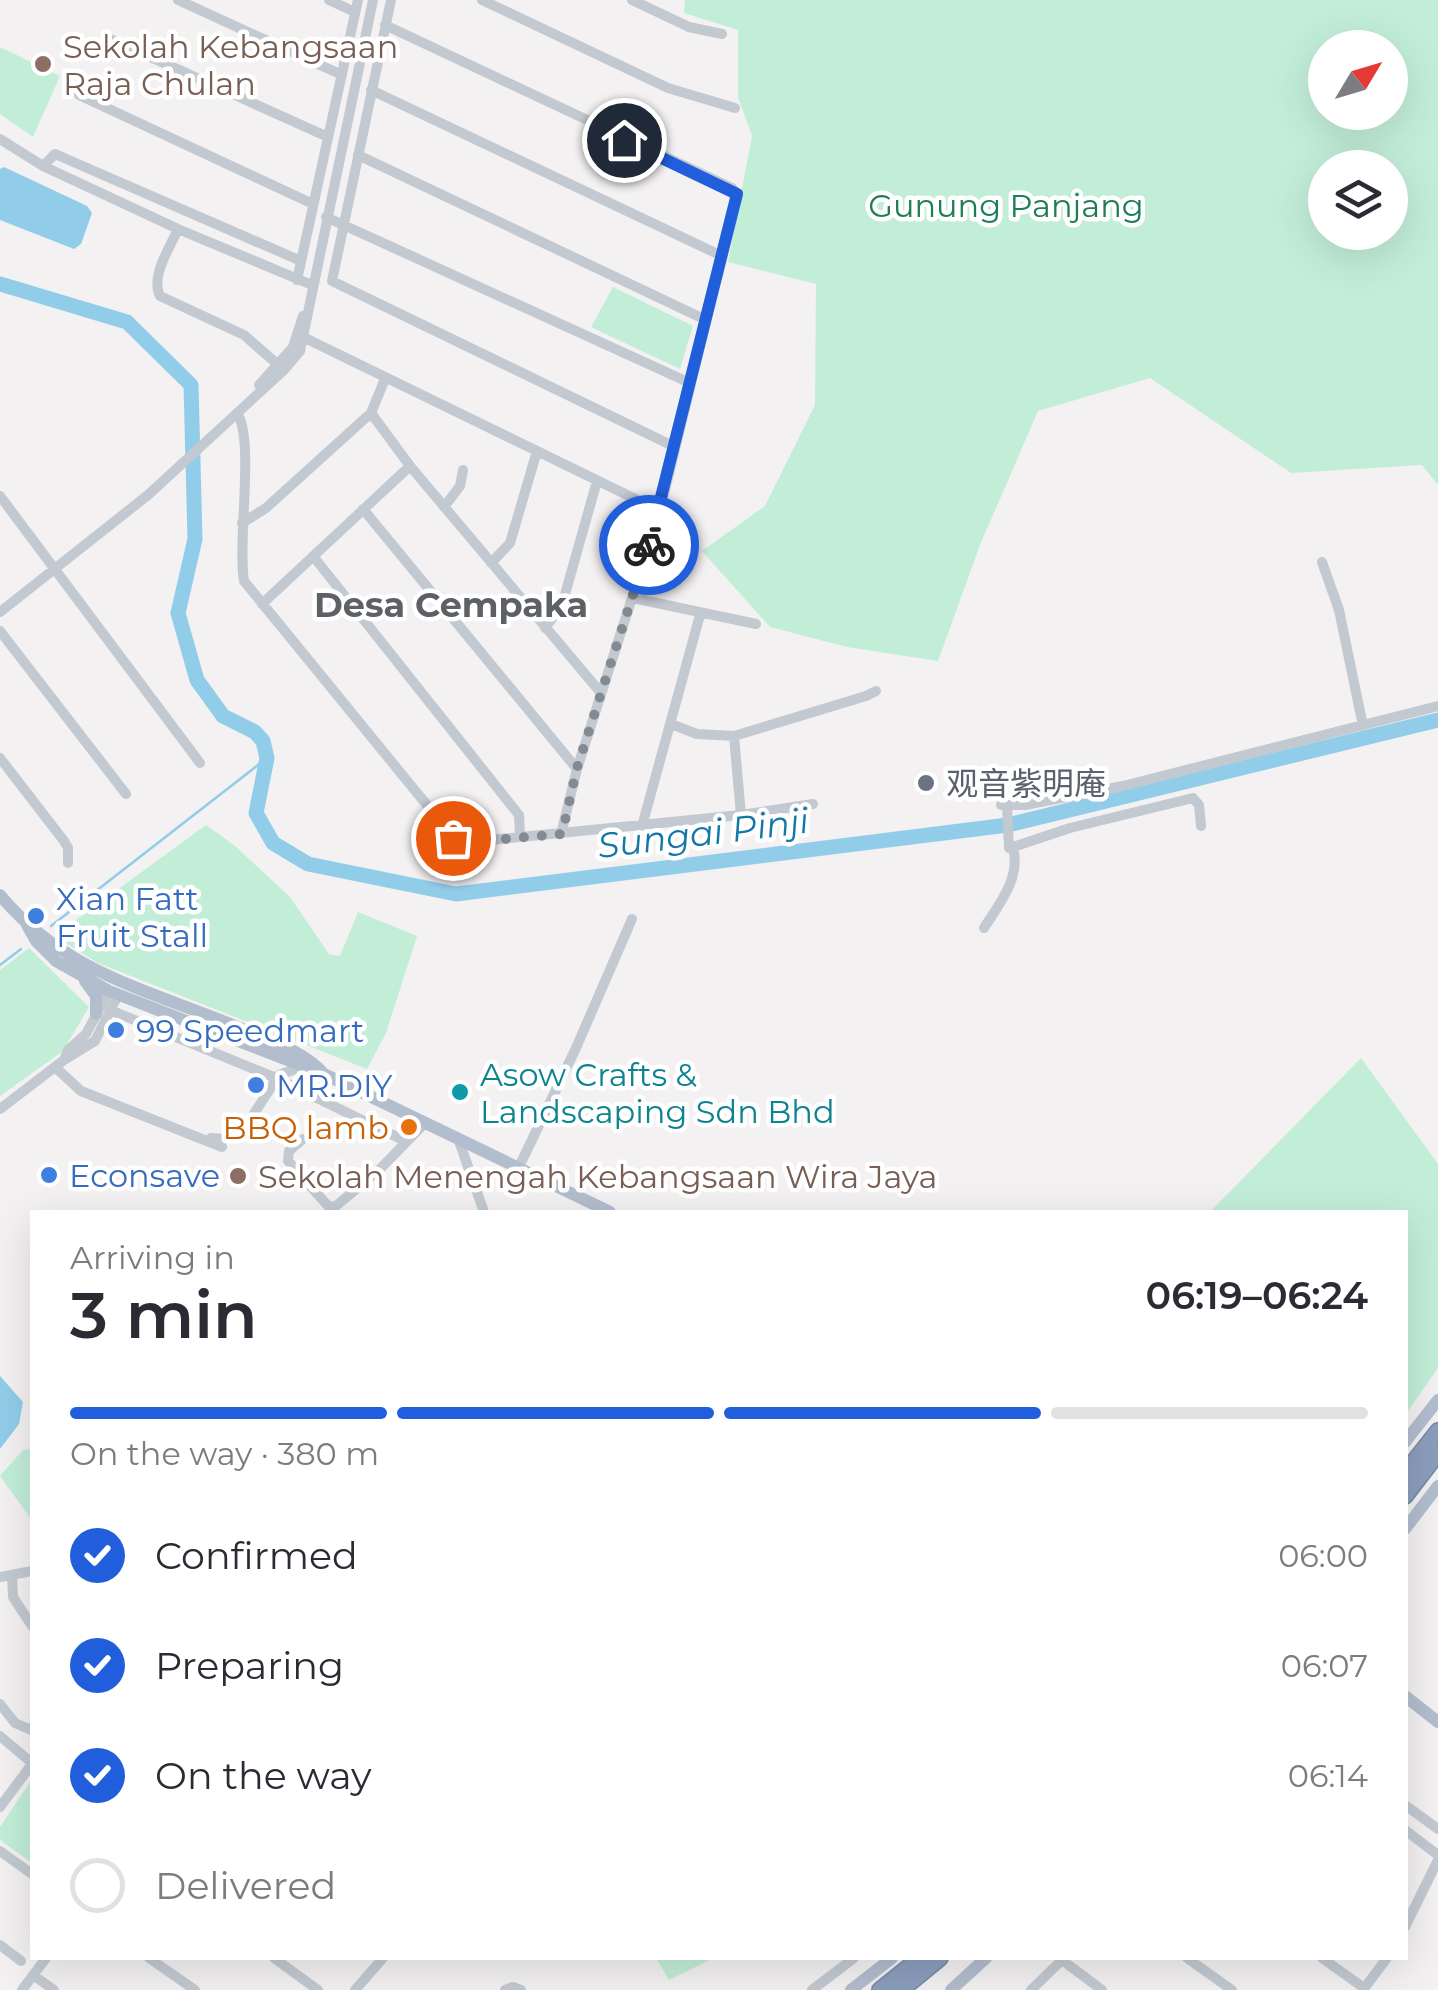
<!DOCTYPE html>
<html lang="en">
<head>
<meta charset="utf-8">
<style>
	body { margin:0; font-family:Montserrat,"Noto Sans SC",sans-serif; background:#f7f7f7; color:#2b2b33; height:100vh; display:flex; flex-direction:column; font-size:38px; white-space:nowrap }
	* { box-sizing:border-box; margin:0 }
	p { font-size:32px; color:#7c7c81 }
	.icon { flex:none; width:55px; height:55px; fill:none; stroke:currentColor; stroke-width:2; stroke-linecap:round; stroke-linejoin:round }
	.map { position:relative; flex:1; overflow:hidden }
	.sheet { position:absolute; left:30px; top:1210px; width:1378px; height:750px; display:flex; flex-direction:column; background:#fff; border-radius:0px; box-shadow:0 10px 40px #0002 }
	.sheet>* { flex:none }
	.needle { width:65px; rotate:52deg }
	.buttons { position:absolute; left:1308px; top:30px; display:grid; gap:20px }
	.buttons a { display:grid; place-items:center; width:100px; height:100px; border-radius:50%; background:#fff; box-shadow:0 10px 40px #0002; font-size:50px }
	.pin { position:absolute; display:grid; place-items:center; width:85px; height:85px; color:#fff; margin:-42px; border:5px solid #fff; border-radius:50%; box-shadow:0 2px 10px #0007 }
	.courier { position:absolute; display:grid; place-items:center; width:100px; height:100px; margin:-50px; border:8px solid #215edc; border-radius:50%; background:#fff; color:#222; box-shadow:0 2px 12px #0007 }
	.head em { font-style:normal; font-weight:600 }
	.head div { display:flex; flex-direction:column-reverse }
	.head { display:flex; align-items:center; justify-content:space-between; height:170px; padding:0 40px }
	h1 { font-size:65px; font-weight:600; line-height:75px }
	.bar { display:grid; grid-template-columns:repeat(4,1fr); gap:15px 10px; align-content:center; height:120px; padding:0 40px }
	.bar i { height:12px; border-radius:8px; background:#e1e1e2 }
	.bar .on { background:#215edc }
	.bar p { grid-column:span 4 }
	ol { padding:0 40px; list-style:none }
	li { display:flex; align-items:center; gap:30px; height:110px }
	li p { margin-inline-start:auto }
	li .icon { padding:10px; border-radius:50%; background:#215edc; color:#fff; stroke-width:4 }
	li:last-child { color:#7c7c81 }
	li i { width:55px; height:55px; border:5px solid #e1e1e2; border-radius:50% }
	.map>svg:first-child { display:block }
	.green { fill:#c2eed8; fill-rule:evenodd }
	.water { fill:#91cde9 }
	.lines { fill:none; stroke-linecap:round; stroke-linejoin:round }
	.stream { stroke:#91cde9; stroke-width:2.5 }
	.river { stroke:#91cde9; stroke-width:15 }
	.highway-casing { stroke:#7689a9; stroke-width:18 }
	.minor { stroke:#c2c9d1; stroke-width:10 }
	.major { stroke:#b2bdce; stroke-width:12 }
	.highway { stroke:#8b9ebd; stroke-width:15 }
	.done { stroke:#848a91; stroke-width:10; stroke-dasharray:0 18 }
	.route { stroke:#215edc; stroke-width:12 }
	.education-dot { fill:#8d6e63; stroke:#fff; stroke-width:4 }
	.worship-dot { fill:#6b7280; stroke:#fff; stroke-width:4 }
	.shop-dot { fill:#3f7fe0; stroke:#fff; stroke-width:4 }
	.culture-dot { fill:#0f9aa8; stroke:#fff; stroke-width:4 }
	.food-dot { fill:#e8710a; stroke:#fff; stroke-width:4 }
	.labels { text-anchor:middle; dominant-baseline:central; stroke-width:9; stroke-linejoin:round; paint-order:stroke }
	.education-label { font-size:32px; fill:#785e54; stroke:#fff; text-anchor:start }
	.park-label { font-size:32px; fill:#1c7d57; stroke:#fff }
	.worship-label { font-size:32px; fill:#5b616d; stroke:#fff; text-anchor:start }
	.shop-label { font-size:32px; fill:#366cbe; stroke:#fff; text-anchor:start }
	.culture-label { font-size:32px; fill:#0d838f; stroke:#fff; text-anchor:start }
	.food-label { font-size:32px; fill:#c56008; stroke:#fff; text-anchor:end }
	.neighbourhood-label { font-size:35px; font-weight:bold; fill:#5d6065; stroke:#fff }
	.water-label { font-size:35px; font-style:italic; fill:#1378a7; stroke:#fff }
</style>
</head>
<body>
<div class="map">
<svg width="1438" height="1990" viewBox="0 0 1438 1990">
	<rect width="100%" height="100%" fill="#f3f1f1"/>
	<!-- green -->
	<path class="green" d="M685,0H1438V485L1422,465L1291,473L1150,378L1038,411L980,545L938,661L847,647L770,627L702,551L765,506L815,405L816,284L728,262L752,136L738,97V30L684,13ZM1325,48H1390V112H1325ZM1325,168H1390V232H1325Z
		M0,47L60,76L33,137L0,114Z
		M613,287L693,326L680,369L591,327Z
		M206,825L234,845L290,897L329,954L340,956L358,912L417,936L386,1033L367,1069L98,963L54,936Z
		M29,948L89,1007L63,1051L0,1096V970Z
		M1361,1058L1438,1164V1368L1405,1415V1212H1210Z
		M32,1449V1519H31L0,1476L23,1450Z
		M32,1779V1863L0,1840V1827Z
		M656,1958H714L669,1980Z"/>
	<!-- water -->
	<path class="water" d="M4,167L87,206L92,213L81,244L74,249L0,220V169Z
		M0,1376L23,1402L19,1424L0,1449Z"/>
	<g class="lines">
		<!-- stream -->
		<path class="stream" d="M51,926L267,758
			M0,965L21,949"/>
		<!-- river -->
		<path class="river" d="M0,284L127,322L191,385L195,539L178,613L197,680L223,716L255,732L263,741L267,758L256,813L273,843L308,864L456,894L1008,825L1438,720"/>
		<defs>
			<path id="highway" d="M1405,1473L1438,1431
				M1405,1496L1438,1453
				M880,1990L920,1958
				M901,1990L940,1958"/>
		</defs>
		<!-- highway casing -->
		<use href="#highway" class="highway-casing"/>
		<!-- minor -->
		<path class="minor" d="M178,0L342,75
			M329,0L355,12
			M391,0L332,281L675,447
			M482,0L668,88L735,108
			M632,0L689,27L722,34
			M385,25L732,188L737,194L660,511L577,769L561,834
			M106,37L328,137
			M371,90L722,256
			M79,95L313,204
			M0,139L43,166L178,229L312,285
			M358,155L706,320
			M43,166L55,154L301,261
			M326,217L690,383
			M178,229C170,248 150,276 160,296L244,335L284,370
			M297,280L358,0
			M305,338L660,511
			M259,385L293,347L303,316
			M237,413C255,440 237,541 244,581L453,837L461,842H470L741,815L813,804
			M371,413L410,466L601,693
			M0,496L200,763
			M444,507L460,486L463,470
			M363,509L577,769
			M242,523L266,508L371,413L385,379
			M313,556L519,815L520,836
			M1322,562L1339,610L1363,726
			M491,563L510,543L537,451
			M633,598L756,624
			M262,604L410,466
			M0,612L148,495L284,370L300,351L373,0
			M545,628L562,605L597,481
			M0,631L126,794
			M671,724L697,734L734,736L866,696L876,691
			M734,736L741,815
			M0,758L64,841L68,848V863
			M1001,805H1025L1123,786L1438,706
			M642,826L700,615
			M1013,847L1070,828L1193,798L1199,805L1201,826
			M984,928C1000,903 1021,878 1013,847L1009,848L1007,805
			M110,1010L276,1078L405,1141
			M64,1060L68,1050L86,1034L109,991
			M55,1067L81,1091L222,1147
			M0,1109L64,1060L95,1041L118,995
			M211,1138L225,1139L244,1129L279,1075L301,1067
			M303,1139L289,1151L288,1161L329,1207L336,1206L378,1171L425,1123
			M459,1141L484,1212
			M518,1169L576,1048L632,919
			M12,1575L13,1597L32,1626
			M0,1577L32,1571
			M0,1704L15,1723L31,1730L32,1727
			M0,1736L32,1763
			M1405,1805L1438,1829
			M0,1807L32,1764
			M1405,1830L1438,1855
			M0,1851L32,1874
			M1405,1927L1438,1860
			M0,1945L21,1961
			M149,1958L195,1990
			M274,1958L318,1990
			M1187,1958L1232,1990
			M1322,1958L1364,1988
			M1062,1960L1102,1990
			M33,1975L54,1990
			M22,1990L46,1958
			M355,1990L383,1958
			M505,1990L513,1987L521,1990
			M812,1990L854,1958
			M1031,1990L1064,1958
			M1363,1990L1387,1958"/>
		<!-- major -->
		<path class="major" d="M0,895C67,975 153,991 245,1030C272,1042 304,1051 324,1074
			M27,925L36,941L56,961L109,991L326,1075L610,1212
			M85,981L96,996V1014
			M1405,1442L1438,1400
			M1405,1529L1438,1486
			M1405,1696L1438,1722
			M851,1990L892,1958
			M951,1990L986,1958"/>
		<!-- highway -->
		<use href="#highway" class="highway"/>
	</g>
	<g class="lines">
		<!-- done -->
		<path class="done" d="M453,838L461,842H470L562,834L577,768L649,545"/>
		<!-- route -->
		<path class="route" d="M624,140L737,194L649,545"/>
	</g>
	<!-- markers -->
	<g class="education-dot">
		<circle cx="43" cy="64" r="10"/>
		<circle cx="238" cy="1176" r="10"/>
	</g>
	<circle class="worship-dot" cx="926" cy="783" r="10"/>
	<g class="shop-dot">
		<circle cx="36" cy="916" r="10"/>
		<circle cx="116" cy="1030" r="10"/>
		<circle cx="256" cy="1085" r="10"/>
		<circle cx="49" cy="1175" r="10"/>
	</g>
	<circle class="culture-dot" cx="460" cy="1092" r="10"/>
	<circle class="food-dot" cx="409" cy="1127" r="10"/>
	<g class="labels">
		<!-- education labels -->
		<g class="education-label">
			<text x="63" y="46">Sekolah Kebangsaan<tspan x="63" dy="37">Raja Chulan</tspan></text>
			<text x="258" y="1176">Sekolah Menengah Kebangsaan Wira Jaya</text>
		</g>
		<!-- park labels -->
		<g class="park-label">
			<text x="1006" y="205">Gunung Panjang</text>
		</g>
		<!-- worship labels -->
		<g class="worship-label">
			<text x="946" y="783">观音紫明庵</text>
		</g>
		<!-- shop labels -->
		<g class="shop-label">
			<text x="56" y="898">Xian Fatt<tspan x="56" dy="37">Fruit Stall</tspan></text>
			<text x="136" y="1030">99 Speedmart</text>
			<text x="276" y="1085">MR.DIY</text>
			<text x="69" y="1175">Econsave</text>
		</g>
		<!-- culture labels -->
		<g class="culture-label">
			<text x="480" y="1074">Asow Crafts &amp;<tspan x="480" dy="37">Landscaping Sdn Bhd</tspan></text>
		</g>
		<!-- food labels -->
		<g class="food-label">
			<text x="389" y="1127">BBQ lamb</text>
		</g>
		<!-- neighbourhood labels -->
		<g class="neighbourhood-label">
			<text x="451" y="604">Desa Cempaka</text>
		</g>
		<!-- water labels -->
		<g class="water-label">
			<text transform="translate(703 833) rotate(-7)">Sungai Pinji</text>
		</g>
	</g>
</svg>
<div class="buttons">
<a><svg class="needle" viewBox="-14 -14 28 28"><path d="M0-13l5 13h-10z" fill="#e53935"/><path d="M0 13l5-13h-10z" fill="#7c7c81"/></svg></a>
<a><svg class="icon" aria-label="layers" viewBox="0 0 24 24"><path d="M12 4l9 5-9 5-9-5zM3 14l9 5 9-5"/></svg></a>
</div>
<div class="pin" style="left:453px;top:838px;background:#ea580c"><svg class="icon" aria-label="bag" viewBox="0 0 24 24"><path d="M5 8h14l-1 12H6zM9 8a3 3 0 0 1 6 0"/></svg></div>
<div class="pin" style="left:624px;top:140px;background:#1f2937"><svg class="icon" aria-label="home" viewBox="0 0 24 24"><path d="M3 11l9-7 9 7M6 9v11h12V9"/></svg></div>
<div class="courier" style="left:649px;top:545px"><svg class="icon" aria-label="bike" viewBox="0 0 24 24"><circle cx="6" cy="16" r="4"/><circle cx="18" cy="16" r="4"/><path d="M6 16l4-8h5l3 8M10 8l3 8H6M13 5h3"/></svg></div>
<section class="sheet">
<div class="head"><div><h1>3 min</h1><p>Arriving in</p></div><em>06:19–06:24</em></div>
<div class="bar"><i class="on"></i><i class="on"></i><i class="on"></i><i></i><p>On the way · 380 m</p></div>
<ol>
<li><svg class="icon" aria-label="check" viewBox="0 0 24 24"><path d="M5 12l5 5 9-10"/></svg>Confirmed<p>06:00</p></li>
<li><svg class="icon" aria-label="check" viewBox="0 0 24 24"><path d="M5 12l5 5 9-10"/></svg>Preparing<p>06:07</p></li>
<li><svg class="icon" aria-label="check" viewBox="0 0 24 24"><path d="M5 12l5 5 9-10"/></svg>On the way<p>06:14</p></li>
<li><i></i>Delivered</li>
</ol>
</section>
</div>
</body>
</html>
